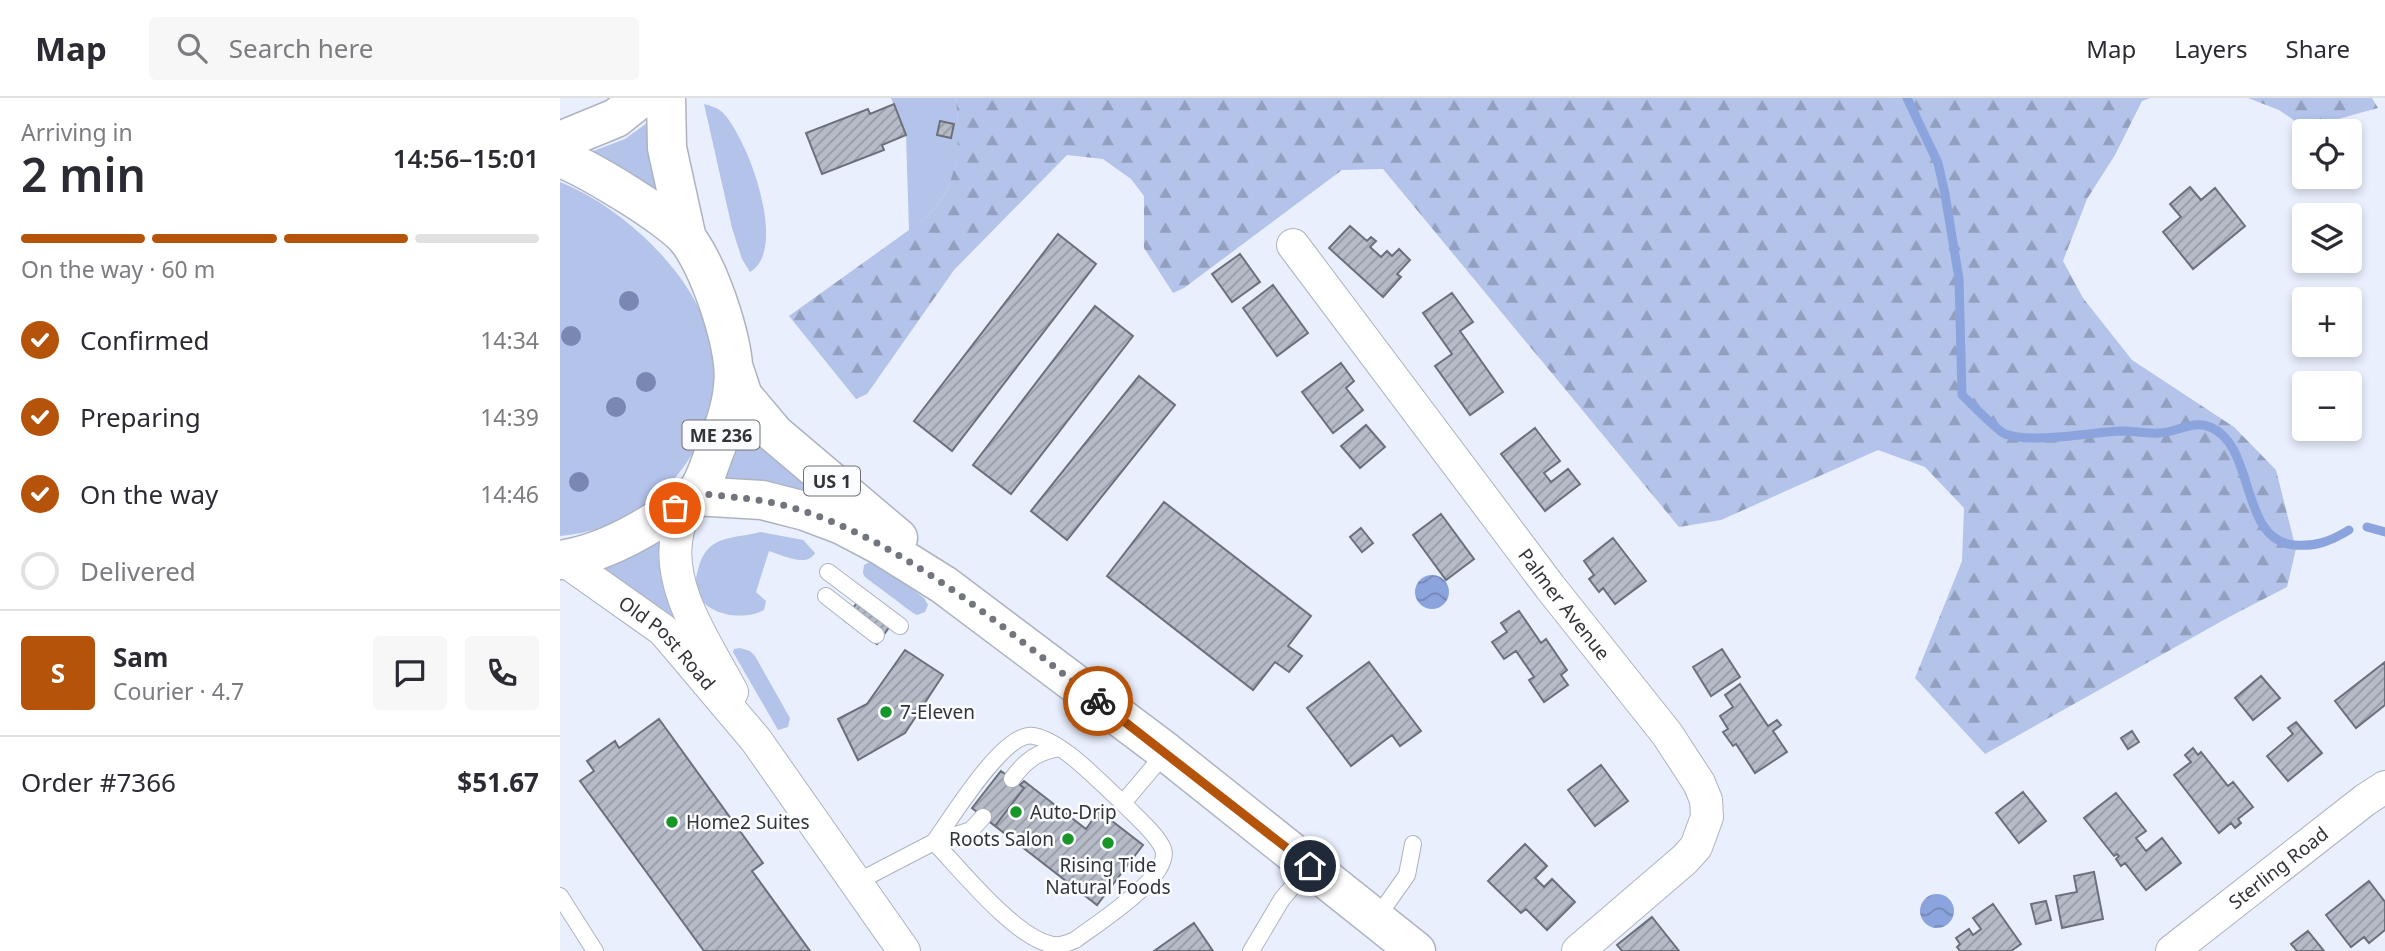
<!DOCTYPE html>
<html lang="en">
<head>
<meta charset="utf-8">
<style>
	body { margin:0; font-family:"Noto Sans",sans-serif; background:#f7f7f7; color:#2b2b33; height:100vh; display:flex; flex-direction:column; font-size:26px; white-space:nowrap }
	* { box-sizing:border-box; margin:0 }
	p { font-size:23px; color:#7c7c81 }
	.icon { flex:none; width:38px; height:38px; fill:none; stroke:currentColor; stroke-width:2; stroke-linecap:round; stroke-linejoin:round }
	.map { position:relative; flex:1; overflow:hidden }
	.details { display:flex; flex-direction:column; background:#fff; width:560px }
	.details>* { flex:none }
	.tools { position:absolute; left:1732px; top:21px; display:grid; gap:14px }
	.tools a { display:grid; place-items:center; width:70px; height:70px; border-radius:7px; background:#fff; box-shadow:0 4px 10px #0003; font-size:35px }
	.pin { position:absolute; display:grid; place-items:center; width:60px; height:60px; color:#fff; margin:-30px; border:4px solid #fff; border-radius:50%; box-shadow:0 2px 7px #0007 }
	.courier { position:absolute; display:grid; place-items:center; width:70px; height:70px; margin:-35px; border:5px solid #b45309; border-radius:50%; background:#fff; color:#222; box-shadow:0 2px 9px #0007 }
	.head em { font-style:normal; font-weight:600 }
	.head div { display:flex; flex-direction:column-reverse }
	.head { display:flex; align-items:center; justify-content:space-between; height:119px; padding:0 21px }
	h1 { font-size:46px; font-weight:600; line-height:52px }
	.bar { display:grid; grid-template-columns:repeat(4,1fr); gap:10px 7px; align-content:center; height:84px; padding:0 21px }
	.bar i { height:9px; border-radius:5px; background:#e1e1e2 }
	.bar .on { background:#b45309 }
	.bar p { grid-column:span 4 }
	.line { display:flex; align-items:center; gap:18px; padding:0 21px; border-top:2px solid #e1e1e2 }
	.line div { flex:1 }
	.round { display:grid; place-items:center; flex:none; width:74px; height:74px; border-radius:7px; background:#f7f7f7 }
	ol { padding:0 21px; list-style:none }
	li { display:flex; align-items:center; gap:21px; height:77px }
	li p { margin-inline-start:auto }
	li .icon { padding:7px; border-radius:50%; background:#b45309; color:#fff; stroke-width:4 }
	li:last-child { color:#7c7c81 }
	li i { width:38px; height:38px; border:4px solid #e1e1e2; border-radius:50% }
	header { display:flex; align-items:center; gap:42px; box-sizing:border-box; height:98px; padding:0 35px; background:#fff; border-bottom:2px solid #e1e1e2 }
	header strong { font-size:33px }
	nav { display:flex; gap:38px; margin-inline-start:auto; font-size:24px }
	.search { width:490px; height:63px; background:#f7f7f7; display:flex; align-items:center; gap:18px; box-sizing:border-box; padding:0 24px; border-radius:7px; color:#7c7c81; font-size:26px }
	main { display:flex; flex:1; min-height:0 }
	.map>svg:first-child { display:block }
	.green { fill:#b3c3e9 }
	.forest { fill:url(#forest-firs) }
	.water { fill:url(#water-waves) }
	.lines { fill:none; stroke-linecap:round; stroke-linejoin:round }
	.stream { stroke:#8ca4de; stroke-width:9 }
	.building { fill:url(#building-hatch); stroke:#6b717c; stroke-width:2 }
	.lane-casing { stroke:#adb3c0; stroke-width:18 }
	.street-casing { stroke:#adb3c0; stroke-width:34 }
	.secondary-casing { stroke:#adb3c0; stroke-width:41 }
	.primary-casing { stroke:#adb3c0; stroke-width:41 }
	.lane { stroke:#fff; stroke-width:16 }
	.street { stroke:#fff; stroke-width:32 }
	.secondary { stroke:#fff; stroke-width:38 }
	.primary { stroke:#fff; stroke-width:38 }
	.tree { fill:#7987b2 }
	.done { stroke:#72757e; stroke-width:7; stroke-dasharray:0 12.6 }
	.route { stroke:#b45309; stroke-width:9 }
	.poi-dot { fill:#189627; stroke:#fbfcff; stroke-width:2.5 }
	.labels { text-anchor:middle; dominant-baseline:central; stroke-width:5; stroke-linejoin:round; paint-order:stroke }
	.shield { fill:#fbfcff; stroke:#6e7074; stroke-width:2 }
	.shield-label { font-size:18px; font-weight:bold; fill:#323439 }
	.street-label { font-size:19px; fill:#323439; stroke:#fbfcff }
	.poi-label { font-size:19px; fill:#323439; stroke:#fbfcff; text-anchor:start }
</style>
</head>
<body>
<header>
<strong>Map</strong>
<div class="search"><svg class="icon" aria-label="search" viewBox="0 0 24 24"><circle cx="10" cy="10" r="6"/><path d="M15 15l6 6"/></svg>Search here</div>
<nav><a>Map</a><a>Layers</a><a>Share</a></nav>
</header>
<main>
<section class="details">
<div class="head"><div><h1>2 min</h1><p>Arriving in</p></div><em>14:56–15:01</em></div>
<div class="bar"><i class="on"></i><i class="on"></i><i class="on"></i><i></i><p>On the way · 60 m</p></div>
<ol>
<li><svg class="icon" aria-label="check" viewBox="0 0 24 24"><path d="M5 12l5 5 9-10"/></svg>Confirmed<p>14:34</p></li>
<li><svg class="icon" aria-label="check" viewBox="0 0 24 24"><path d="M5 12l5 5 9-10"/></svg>Preparing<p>14:39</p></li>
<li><svg class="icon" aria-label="check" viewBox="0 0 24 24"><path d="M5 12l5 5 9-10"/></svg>On the way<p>14:46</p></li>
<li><i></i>Delivered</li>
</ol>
<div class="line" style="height:126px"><b class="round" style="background:#b45309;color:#fff">S</b><div><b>Sam</b><p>Courier · 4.7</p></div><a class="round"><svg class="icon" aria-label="chat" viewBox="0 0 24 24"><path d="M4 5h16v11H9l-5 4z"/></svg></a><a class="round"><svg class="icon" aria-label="phone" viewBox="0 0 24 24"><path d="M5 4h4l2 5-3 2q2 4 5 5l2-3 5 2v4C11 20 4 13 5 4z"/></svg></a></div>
<div class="line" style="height:91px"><div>Order #7366</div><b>$51.67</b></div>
</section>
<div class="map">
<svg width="1825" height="853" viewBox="0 0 1825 853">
	<defs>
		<pattern id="forest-firs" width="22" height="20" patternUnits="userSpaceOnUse" patternTransform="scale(1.75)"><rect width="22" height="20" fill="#b3c3e9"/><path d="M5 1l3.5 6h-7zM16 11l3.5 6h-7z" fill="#929fbe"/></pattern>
		<pattern id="water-waves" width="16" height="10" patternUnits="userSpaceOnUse" patternTransform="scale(1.75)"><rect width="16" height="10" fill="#8ca4de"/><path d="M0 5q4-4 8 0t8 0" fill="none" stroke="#7386b5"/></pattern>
		<pattern id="building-hatch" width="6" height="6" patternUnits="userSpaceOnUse" patternTransform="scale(1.75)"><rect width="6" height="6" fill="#b6bbc8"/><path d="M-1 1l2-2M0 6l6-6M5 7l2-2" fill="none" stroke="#9599a3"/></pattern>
	</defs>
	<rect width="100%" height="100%" fill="#e9effd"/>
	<!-- green -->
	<path class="green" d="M331,0H395C401,31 400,74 381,102C373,114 361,123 349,133L346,37Z
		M144,6C151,8 159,10 163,15C188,40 229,152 190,174L182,161L172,130Z
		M91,22L103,97L65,71L28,55L65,41Z
		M0,84C56,106 121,164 143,220C183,323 107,430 0,438Z
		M174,320L203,349L297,426L151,381Z
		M201,434L243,442L255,455C247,470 222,457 209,453L196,494L206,503L204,512C183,524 140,517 136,489C135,482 137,475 139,468C141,460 146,451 154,446C167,438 186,438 201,434Z
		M103,440L141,557L32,468Z
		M312,463L316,464L364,500L368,507L365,514L357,517L353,515L305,479L303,475L304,467Z
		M180,550L190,553L195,558L230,620L228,629L218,632L173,554L174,551Z"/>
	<!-- forest -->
	<path class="forest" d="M395,0H1590L1582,3L1555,57L1527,101L1503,163L1523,200L1572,262L1674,329L1716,372L1736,451L1727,489L1669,519L1425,656L1355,580L1402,463L1404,410L1365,369L1318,352L1161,422L1119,429L823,71L782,72L624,190L613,195L584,150V98L571,81L543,61L507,57L394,172L307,296L296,301L229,218L349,132C361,123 373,114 381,102C399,76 401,30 395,0Z
		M1688,0H1812L1818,10L1745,30L1719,12Z"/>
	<!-- water -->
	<path class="water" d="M855 494a17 17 0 1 1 34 0a17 17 0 1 1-34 0Z
		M1360 813a17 17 0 1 1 34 0a17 17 0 1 1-34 0Z"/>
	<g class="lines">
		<!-- stream -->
		<path class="stream" d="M1347,0L1378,65L1385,96L1399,181L1402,297C1411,305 1436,332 1445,336C1472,346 1532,334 1562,333C1574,333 1587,336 1599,335C1618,334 1632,322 1650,329C1696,347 1679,442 1734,447C1756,449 1771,443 1789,432
			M1807,429L1825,434"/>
	</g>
	<!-- building -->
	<path class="building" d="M334,6L346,37L322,47L324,52L262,76L246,35L308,11L310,16Z
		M380,23L394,26L391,40L377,37Z
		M1630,89L1641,102L1655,90L1685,128L1633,171L1603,134L1621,119L1610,106Z
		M790,128L807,143L811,139L816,143L810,149L821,159L827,153L832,158L839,151L850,162L837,176L841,179L823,199L769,150Z
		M498,136L536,166L392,353L354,323Z
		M680,156L700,184L672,204L652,176Z
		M713,187L748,235L717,258L683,210Z
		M892,195L913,224L900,233L943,294L910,317L875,268L892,256L863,215Z
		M535,208L573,238L451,396L413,367Z
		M781,265L794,283L786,290L803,312L773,335L742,294Z
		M579,278L615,307L507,442L471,413Z
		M806,327L825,349L800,370L781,348Z
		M975,330L1000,363L984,375L991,384L1008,371L1020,386L985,413L941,356Z
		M604,404L751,518L728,548L742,558L729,574L715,564L693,592L547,478Z
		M881,416L914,461L886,482L853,437Z
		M801,430L813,445L802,454L790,439Z
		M1053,440L1086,483L1055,506L1043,490L1039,494L1029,481L1034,477L1024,463Z
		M306,493L338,517L317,546L284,522Z
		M959,513L981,545L986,541L1007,572L1001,577L1008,587L984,604L969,582L974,579L956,553L944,561L932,544L947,534L941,525Z
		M1162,551L1180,579L1151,598L1133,569Z
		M345,552L383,577L345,635L298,662L278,621L307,606Z
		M809,564L861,633L840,648L832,637L791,668L747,610Z
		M1825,564V607L1796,630L1775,603Z
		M1701,578L1720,600L1693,622L1675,600Z
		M1180,586L1208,628L1217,622L1221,627L1213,633L1227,654L1195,675L1176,646L1173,648L1163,634L1168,631L1160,618L1173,609L1165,597Z
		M99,621L203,765L192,773L250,853H144L20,683L34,673L27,663L55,643L59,650Z
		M1736,624L1762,655L1728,683L1707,658L1733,636L1728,630Z
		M1572,633L1579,644L1568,651L1561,640Z
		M1633,650L1638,657L1641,654L1668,688L1673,684L1693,709L1678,721L1681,725L1675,730L1671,725L1659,735L1614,677L1631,664L1625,657Z
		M1041,667L1068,703L1035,728L1008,692Z
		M441,673L464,690L435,728L412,710Z
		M464,683L526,731L539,713L583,747L537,807L435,728L464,690L460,687Z
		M1463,694L1486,723L1459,745L1436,715Z
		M1556,695L1586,733L1576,740L1586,753L1602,740L1621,765L1586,792L1565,765L1561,768L1556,761L1559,758L1557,756L1554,758L1524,720Z
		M965,746L987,768L975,780L984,789L992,781L1015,804L987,832L966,811L961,815L928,783Z
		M1534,774L1543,821L1502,830L1496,798L1517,794L1514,778Z
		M1809,783L1825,804V832L1809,845L1804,839L1791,849L1766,817Z
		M1486,803L1491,822L1476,826L1471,806Z
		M1433,806L1461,846L1451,853H1400L1397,849L1400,846L1396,840L1409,831L1413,837L1421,831L1413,820Z
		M1092,819L1119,853H1062L1057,847Z
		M634,825L653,853H594Z
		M1748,833L1764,853H1737L1731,846Z"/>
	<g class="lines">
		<defs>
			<path id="lane" d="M268,474L340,528
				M266,498L316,537
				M452,681C465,663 478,653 500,650
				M374,744C391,721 445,631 474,638C504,644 540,685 563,705
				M374,744L411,732L423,719
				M297,784L374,744C401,772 452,836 489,846C498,849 506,846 515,842C535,827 613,778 603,751C597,736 574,717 563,705L606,654
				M0,798L35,853
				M816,821L847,777L853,746
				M691,853L722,801L750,768"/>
			<g id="street">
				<path id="s1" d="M733,147L990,489L1107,636L1139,685L1146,702L1147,719L1136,749L1124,762L1018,853"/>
				<path d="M129,401C125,411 121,421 118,432C104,488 147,546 172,594"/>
				<path id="s2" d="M4,462L103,532L196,642L344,853"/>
				<path id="s3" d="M1612,853L1805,702L1825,689"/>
			</g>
			<path id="secondary" d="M106,0L107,50L127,141
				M0,43L56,20L81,0"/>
			<path id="primary" d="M0,60C26,69 114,122 129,143C151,175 178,251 173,289C171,312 162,334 154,355C149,368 143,389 133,398C128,403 121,406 115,410C81,434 42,456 0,462
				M174,271L183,298L215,336L338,440
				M134,398L202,402L245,413L282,427L320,447L384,487L606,654L856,853"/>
		</defs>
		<!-- lane casing -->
		<use href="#lane" class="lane-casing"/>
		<!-- street casing -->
		<use href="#street" class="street-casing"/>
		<!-- secondary casing -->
		<use href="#secondary" class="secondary-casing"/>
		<!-- primary casing -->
		<use href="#primary" class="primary-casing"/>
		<!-- lane -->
		<use href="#lane" class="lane"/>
		<!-- street -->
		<use href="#street" class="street"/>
		<!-- secondary -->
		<use href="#secondary" class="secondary"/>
		<!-- primary -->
		<use href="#primary" class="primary"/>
	</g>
	<!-- trees -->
	<g class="tree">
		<circle cx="69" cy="203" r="10"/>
		<circle cx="11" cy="238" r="10"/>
		<circle cx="86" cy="284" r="10"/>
		<circle cx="56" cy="309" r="10"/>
		<circle cx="19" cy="384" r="10"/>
	</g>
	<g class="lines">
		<!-- done -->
		<path class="done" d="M115,410C121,407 127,400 133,398C146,394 167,399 181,400C309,411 439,527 538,603"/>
		<!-- route -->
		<path class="route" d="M538,603L750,768"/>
	</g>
	<!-- markers -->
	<g class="poi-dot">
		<circle cx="326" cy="614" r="7"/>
		<circle cx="456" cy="714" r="7"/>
		<circle cx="112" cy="724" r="7"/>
		<circle cx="508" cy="741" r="7"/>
		<circle cx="548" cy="745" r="7"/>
	</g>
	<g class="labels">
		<!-- shield labels -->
		<g class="shield">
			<rect x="122.5" y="322.5" width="77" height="29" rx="5"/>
			<rect x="244" y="368.5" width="56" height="29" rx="5"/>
		</g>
		<g class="shield-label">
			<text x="161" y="337">ME 236</text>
			<text x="272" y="383">US 1</text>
		</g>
		<!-- street labels -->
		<g class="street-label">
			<text stroke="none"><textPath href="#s1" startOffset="450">Palmer Avenue</textPath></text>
			<text stroke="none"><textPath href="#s2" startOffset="133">Old Post Road</textPath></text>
			<text stroke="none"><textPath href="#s3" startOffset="135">Sterling Road</textPath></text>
		</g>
		<!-- poi labels -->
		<g class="poi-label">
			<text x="340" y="614">7-Eleven</text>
			<text x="470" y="714">Auto-Drip</text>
			<text x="126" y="724">Home2 Suites</text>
			<text x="494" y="741" text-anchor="end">Roots Salon</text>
			<text x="548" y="767" text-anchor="middle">Rising Tide<tspan x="548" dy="22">Natural Foods</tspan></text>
		</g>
	</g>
</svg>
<div class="tools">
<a><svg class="icon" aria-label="locate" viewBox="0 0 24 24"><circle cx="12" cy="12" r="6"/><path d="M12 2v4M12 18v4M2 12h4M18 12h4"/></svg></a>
<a><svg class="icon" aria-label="layers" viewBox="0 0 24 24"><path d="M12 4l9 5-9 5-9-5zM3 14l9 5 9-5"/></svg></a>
<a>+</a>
<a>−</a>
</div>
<div class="pin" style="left:115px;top:410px;background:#ea580c"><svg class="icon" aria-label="bag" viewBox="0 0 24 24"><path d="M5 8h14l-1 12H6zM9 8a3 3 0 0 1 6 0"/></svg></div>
<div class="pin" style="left:750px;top:768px;background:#1f2937"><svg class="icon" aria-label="home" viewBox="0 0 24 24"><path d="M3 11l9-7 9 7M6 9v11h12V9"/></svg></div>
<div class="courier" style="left:538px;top:603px"><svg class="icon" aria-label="bike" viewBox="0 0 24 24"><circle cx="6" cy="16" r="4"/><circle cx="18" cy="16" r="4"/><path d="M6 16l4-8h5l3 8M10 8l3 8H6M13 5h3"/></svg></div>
</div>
</main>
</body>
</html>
